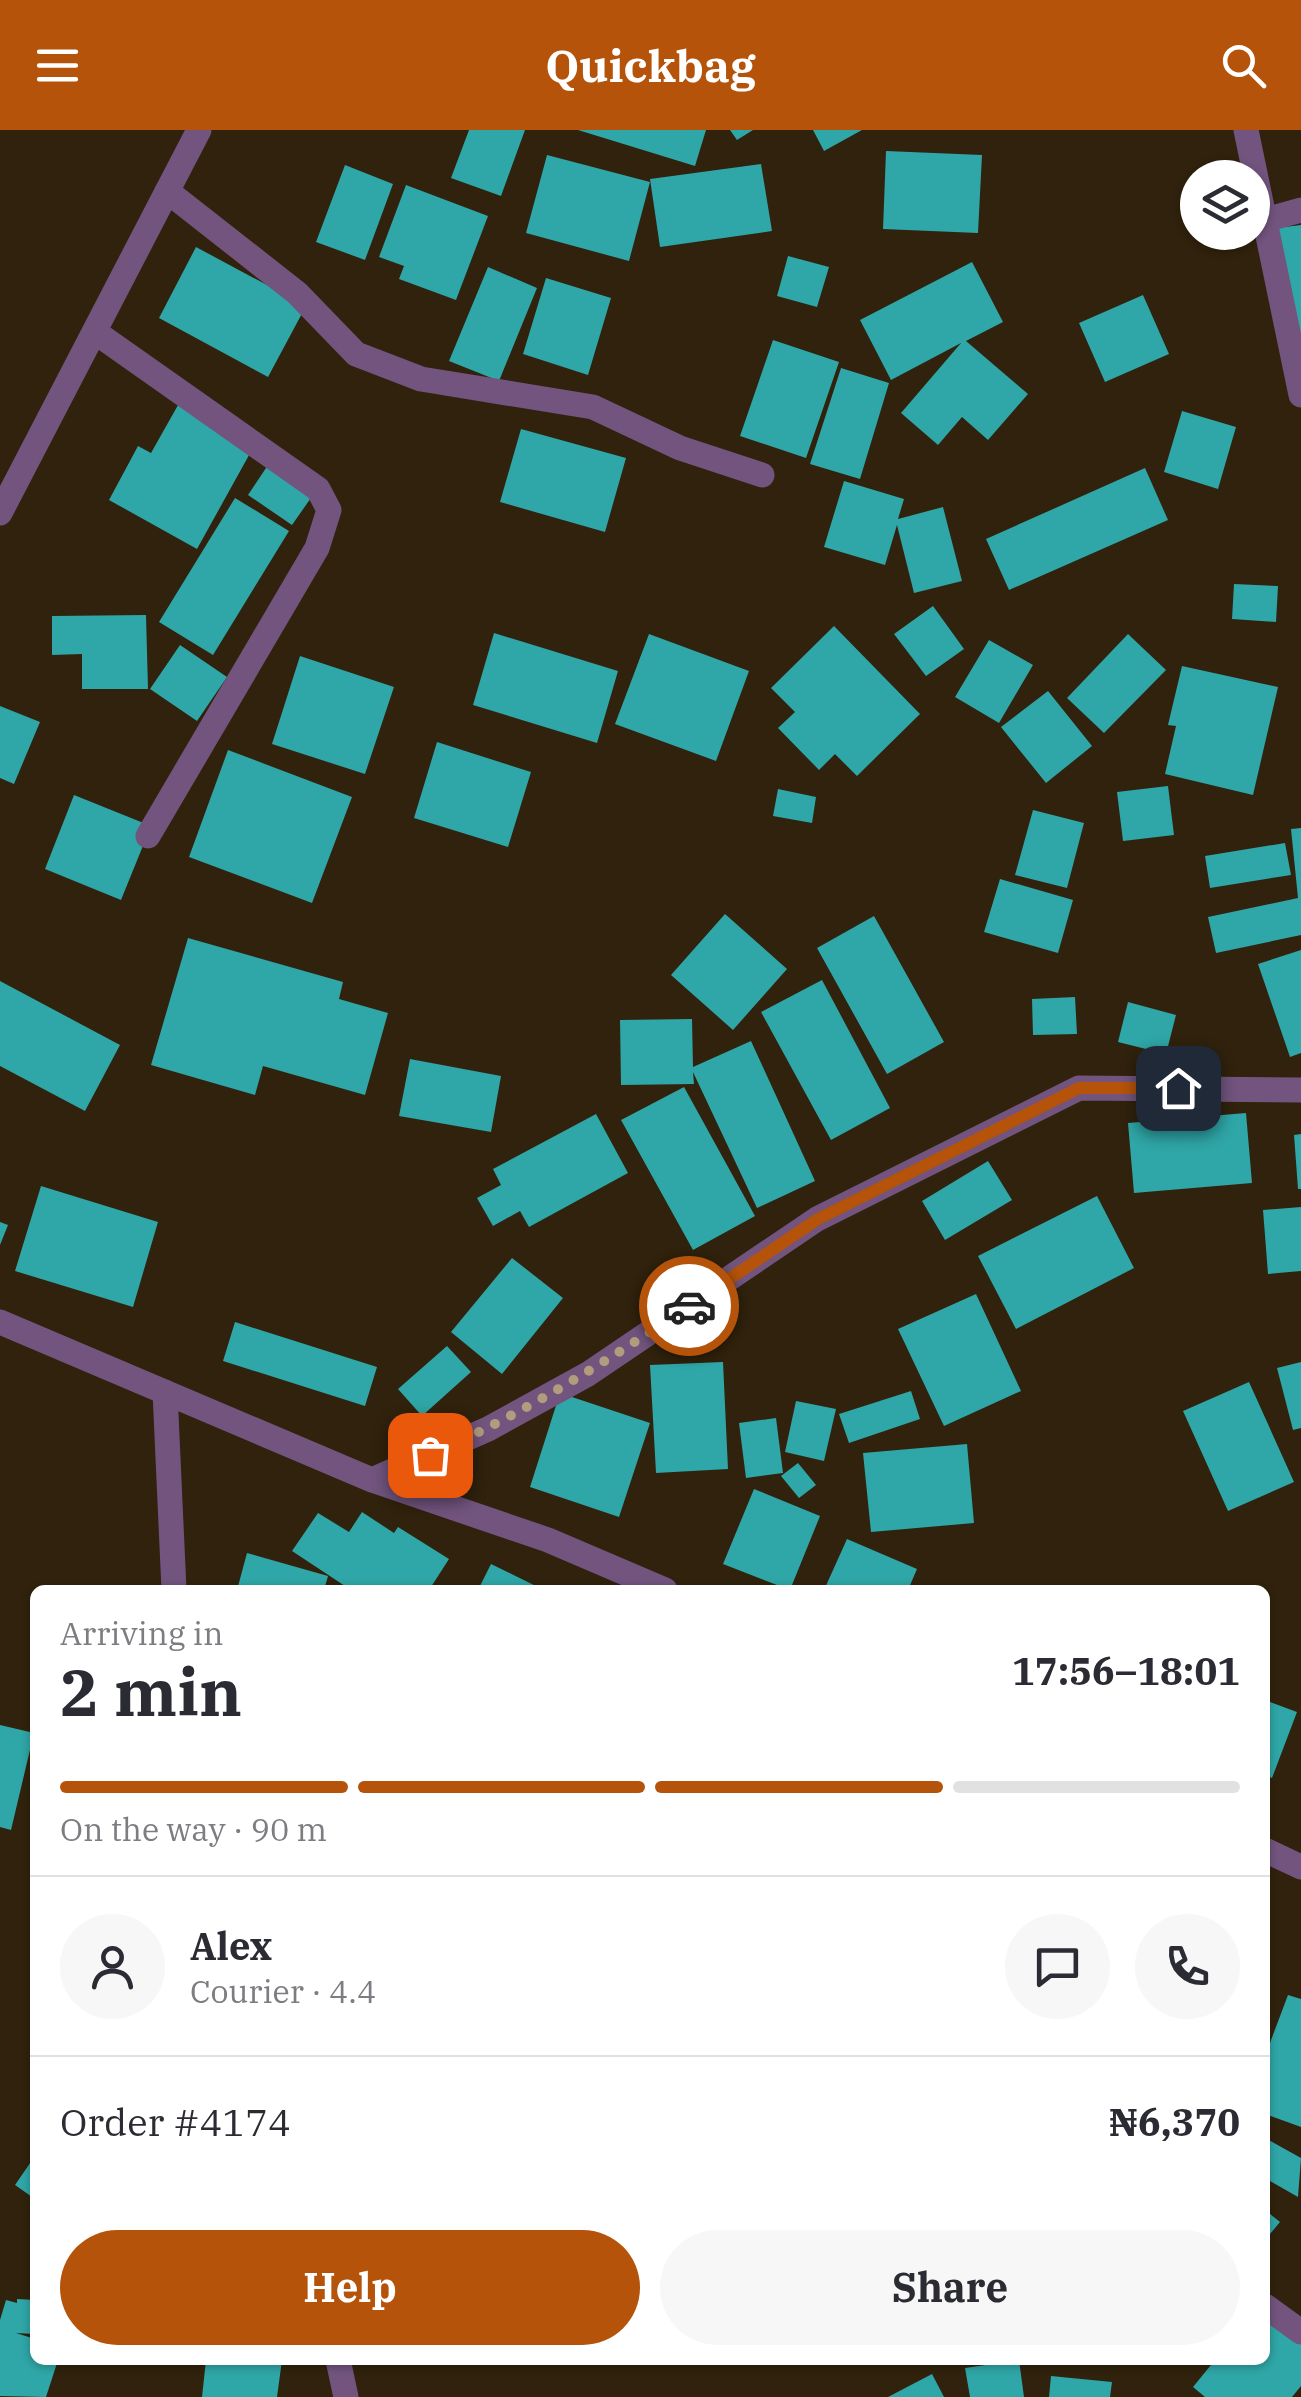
<!DOCTYPE html>
<html lang="en">
<head>
<meta charset="utf-8">
<style>
	body { margin:0; font-family:"IBM Plex Serif",serif; background:#f7f7f7; color:#2b2b33; height:100vh; display:flex; flex-direction:column; font-size:38px; white-space:nowrap }
	* { box-sizing:border-box; margin:0 }
	p { font-size:32px; color:#7c7c81 }
	.icon { flex:none; width:55px; height:55px; fill:none; stroke:currentColor; stroke-width:2; stroke-linecap:round; stroke-linejoin:round }
	.map { position:relative; flex:1; overflow:hidden }
	.drawer { position:absolute; left:30px; top:1455px; width:1240px; height:780px; display:flex; flex-direction:column; background:#fff; border-radius:15px; box-shadow:0 2px 8px #0004 }
	.drawer>* { flex:none }
	.fabs { position:absolute; left:1180px; top:30px; display:grid; gap:20px }
	.fabs a { display:grid; place-items:center; width:90px; height:90px; border-radius:50%; background:#fff; box-shadow:0 2px 8px #0004; font-size:50px }
	.pin { position:absolute; display:grid; place-items:center; width:85px; height:85px; color:#fff; margin:-42px; border-radius:20px; box-shadow:0 5px 15px #0006 }
	.courier { position:absolute; display:grid; place-items:center; width:100px; height:100px; margin:-50px; border:8px solid #b45309; border-radius:50%; background:#fff; color:#222; box-shadow:0 2px 12px #0007 }
	.headline em { font-style:normal; font-weight:700 }
	.headline div { display:flex; flex-direction:column-reverse }
	.headline { display:flex; align-items:center; justify-content:space-between; height:170px; padding:0 30px }
	h1 { font-size:65px; font-weight:700; line-height:75px }
	.bar { display:grid; grid-template-columns:repeat(4,1fr); gap:15px 10px; align-content:center; height:120px; padding:0 30px }
	.bar i { height:12px; border-radius:8px; background:#e1e1e2 }
	.bar .on { background:#b45309 }
	.bar p { grid-column:span 4 }
	.line { display:flex; align-items:center; gap:25px; padding:0 30px; border-top:2px solid #e1e1e2 }
	.line div { flex:1 }
	.round { display:grid; place-items:center; flex:none; width:105px; height:105px; border-radius:52px; background:#f7f7f7 }
	.primary-button { display:flex; gap:20px; margin-top:auto; padding:20px 30px }
	.primary-button a { flex:1; height:115px; border-radius:60px; background:#b45309; color:#fff; font-size:40px; font-weight:700; line-height:115px; text-align:center }
	.primary-button a+a { background:#f7f7f7; color:#2b2b33 }
	header { display:flex; justify-content:space-between; align-items:center; height:130px; padding:0 30px; background:#b45309; color:#fff; font-size:45px; font-weight:700 }
	.map>svg:first-child { display:block }
	.building { fill:#2fa6a7 }
	.lines { fill:none; stroke-linecap:round; stroke-linejoin:round }
	.minor { stroke:#72547e; stroke-width:25 }
	.done { stroke:#b19c7e; stroke-width:10; stroke-dasharray:0 18 }
	.route { stroke:#b45309; stroke-width:12 }
</style>
</head>
<body>
<header><svg class="icon" aria-label="menu" viewBox="0 0 24 24"><path d="M4 6h16M4 12h16M4 18h16"/></svg>Quickbag<svg class="icon" aria-label="search" viewBox="0 0 24 24"><circle cx="10" cy="10" r="6"/><path d="M15 15l6 6"/></svg></header>
<div class="map">
<svg width="1301" height="2267" viewBox="0 0 1301 2267">
	<rect width="100%" height="100%" fill="#30220c"/>
	<!-- building -->
	<path class="building" d="M469,0H525L501,66L451,48Z
		M578,0H706L695,36Z
		M730,0H753L737,10Z
		M813,0H862L824,21Z
		M886,21L982,25L978,103L883,99Z
		M547,25L650,52L629,131L526,103Z
		M761,34L772,101L660,117L650,49Z
		M345,35L393,54L365,130L316,112Z
		M406,55L488,86L456,170L399,149L404,136L379,127Z
		M1301,95V241L1277,98Z
		M196,117L306,176L268,247L159,188Z
		M788,126L829,137L817,177L777,166Z
		M972,132L1003,192L966,211L1028,264L988,310L962,287L938,315L901,283L961,213L891,250L860,190Z
		M488,137L537,158L499,251L449,231Z
		M546,148L611,168L588,245L523,224Z
		M1143,165L1169,224L1105,252L1079,193Z
		M773,210L839,232L806,328L740,306Z
		M841,238L889,253L860,349L810,334Z
		M182,268L258,309L197,419L109,370L138,316L151,323Z
		M1182,281L1236,297L1218,359L1164,342Z
		M521,299L626,328L605,402L500,372Z
		M268,335L313,365L292,395L248,365Z
		M1145,338L1168,390L1009,460L986,409Z
		M844,351L904,369L898,389L943,377L962,451L914,463L897,395L885,435L824,417Z
		M235,368L289,401L213,525L159,492Z
		M1234,454L1278,456L1276,492L1232,489Z
		M933,476L964,519L926,546L894,504Z
		M146,485L148,559H82V524L52,525V486Z
		M834,496L920,584L857,646L835,624L819,640L778,598L795,582L771,558Z
		M494,503L618,541L597,613L473,575Z
		M649,504L749,541L716,631L615,594Z
		M1128,504L1166,540L1104,603L1067,568Z
		M989,510L1033,535L999,593L955,567Z
		M180,515L227,547L197,591L150,559Z
		M300,526L394,557L365,644L272,614Z
		M1182,536L1278,557L1253,665L1165,644L1176,596L1168,595Z
		M1048,561L1092,616L1046,653L1001,597Z
		M0,576L40,592L14,654L0,648Z
		M437,612L531,642L508,717L414,688Z
		M228,620L352,667L312,773L189,727Z
		M1168,656L1174,705L1123,711L1117,662Z
		M778,659L816,667L812,693L773,686Z
		M74,665L151,696L121,770L45,739Z
		M1033,680L1084,693L1067,758L1015,745Z
		M1301,698V805L1216,823L1208,787L1298,768L1291,699Z
		M1285,713L1291,745L1210,758L1205,726Z
		M1000,749L1073,770L1058,823L984,802Z
		M725,784L787,839L733,900L671,845Z
		M874,786L944,912L887,944L817,818Z
		M188,808L343,852L339,869L388,883L365,965L263,936L255,965L151,935Z
		M1301,820V923L1290,927L1258,834Z
		M822,850L890,978L831,1010L761,882Z
		M0,851L120,915L85,981L0,936Z
		M1075,867L1077,904L1033,905L1032,869Z
		M1128,872L1176,885L1166,924L1118,912Z
		M692,889L693,937L751,911L815,1051L757,1078L693,942L694,954L621,955L620,890Z
		M410,929L501,946L491,1002L399,986Z
		M684,957L755,1086L693,1120L621,990Z
		M1246,983L1252,1053L1134,1063L1128,993Z
		M596,984L628,1043L529,1097L520,1081L493,1096L477,1068L501,1055L493,1039Z
		M1301,1004V1059H1298L1294,1005Z
		M988,1031L1012,1070L945,1110L922,1071Z
		M41,1056L158,1092L133,1177L15,1141Z
		M1097,1066L1134,1138L1016,1199L978,1126Z
		M1301,1077V1141L1268,1144L1263,1080Z
		M0,1092L8,1095L0,1115Z
		M512,1128L563,1168L502,1244L451,1202Z
		M976,1164L1021,1261L944,1296L898,1199Z
		M235,1192L377,1237L365,1276L223,1231Z
		M447,1216L471,1242L422,1286L398,1259Z
		M723,1232L728,1339L656,1343L650,1235Z
		M1301,1232V1298L1293,1300L1277,1238Z
		M1249,1252L1294,1352L1228,1381L1183,1281Z
		M911,1261L920,1289L849,1313L839,1284Z
		M560,1263L650,1293L619,1387L530,1357Z
		M796,1271L836,1279L824,1331L785,1322Z
		M776,1288L783,1343L746,1348L739,1293Z
		M967,1314L974,1393L871,1402L863,1323Z
		M798,1333L816,1355L799,1368L781,1346Z
		M754,1359L820,1386L790,1460L723,1434Z
		M362,1382L394,1403L398,1397L449,1429L429,1460H351L292,1421L318,1383L349,1402Z
		M847,1409L917,1439L908,1460H824Z
		M247,1423L328,1446L324,1460H237Z
		M491,1434L544,1460H478Z
		M1265,1570L1297,1582L1272,1648L1265,1645Z
		M0,1595L34,1603L11,1700L0,1697Z
		M32,1833H35V1866H30Z
		M1288,1865L1301,1869V1997L1265,1984V1926Z
		M1265,2008L1301,2028L1298,2067L1265,2048Z
		M35,2026V2069L15,2055Z
		M1265,2080L1280,2092L1265,2110Z
		M17,2169L35,2170V2204L16,2203L35,2209V2230H58L46,2267L0,2266V2190L6,2170L17,2173Z
		M1265,2182L1301,2212V2256L1292,2267H1205L1193,2257L1215,2230H1265Z
		M206,2230H282L277,2267H202Z
		M1019,2230L1024,2267H970L965,2238Z
		M932,2244L944,2267H888Z
		M1051,2246L1112,2252L1110,2267H1049Z"/>
	<g class="lines">
		<!-- minor -->
		<path class="minor" d="M1246,0L1301,265
			M167,61L297,163L356,224L421,249L593,277L680,318L762,345
			M1265,90L1301,80
			M95,202L318,359L329,380L317,418L148,706
			M0,383L199,0
			M0,1192L372,1350L548,1410L665,1460
			M165,1262L174,1460
			M372,1350L488,1299L588,1244L817,1089L1079,958L1301,960
			M1265,1720L1301,1737
			M1265,2176L1301,2202
			M338,2230L346,2267"/>
	</g>
	<g class="lines">
		<!-- done -->
		<path class="done" d="M430,1325C523,1284 606,1232 689,1176"/>
		<!-- route -->
		<path class="route" d="M689,1176L818,1089L1079,958H1178"/>
	</g>
</svg>
<div class="fabs">
<a><svg class="icon" aria-label="layers" viewBox="0 0 24 24"><path d="M12 4l9 5-9 5-9-5zM3 14l9 5 9-5"/></svg></a>
</div>
<div class="pin" style="left:430px;top:1325px;background:#ea580c"><svg class="icon" aria-label="bag" viewBox="0 0 24 24"><path d="M5 8h14l-1 12H6zM9 8a3 3 0 0 1 6 0"/></svg></div>
<div class="pin" style="left:1178px;top:958px;background:#1f2937"><svg class="icon" aria-label="home" viewBox="0 0 24 24"><path d="M3 11l9-7 9 7M6 9v11h12V9"/></svg></div>
<div class="courier" style="left:689px;top:1176px"><svg class="icon" aria-label="car" viewBox="0 0 24 24"><path d="M5 17H2v-5l4-1 3-4h7l3 4 3 1v5h-3M9 17h6M6 11h13"/><circle cx="7" cy="17" r="2"/><circle cx="17" cy="17" r="2"/></svg></div>
<section class="drawer">
<div class="headline"><div><h1>2 min</h1><p>Arriving in</p></div><em>17:56–18:01</em></div>
<div class="bar"><i class="on"></i><i class="on"></i><i class="on"></i><i></i><p>On the way · 90 m</p></div>
<div class="line" style="height:180px"><a class="round"><svg class="icon" aria-label="person" viewBox="0 0 24 24"><circle cx="12" cy="8" r="4"/><path d="M4 21q1-7 8-7t8 7"/></svg></a><div><b>Alex</b><p>Courier · 4.4</p></div><a class="round"><svg class="icon" aria-label="chat" viewBox="0 0 24 24"><path d="M4 5h16v11H9l-5 4z"/></svg></a><a class="round"><svg class="icon" aria-label="phone" viewBox="0 0 24 24"><path d="M5 4h4l2 5-3 2q2 4 5 5l2-3 5 2v4C11 20 4 13 5 4z"/></svg></a></div>
<div class="line" style="height:130px"><div>Order #4174</div><b>₦6,370</b></div>
<div class="primary-button"><a>Help</a><a>Share</a></div>
</section>
</div>
</body>
</html>
